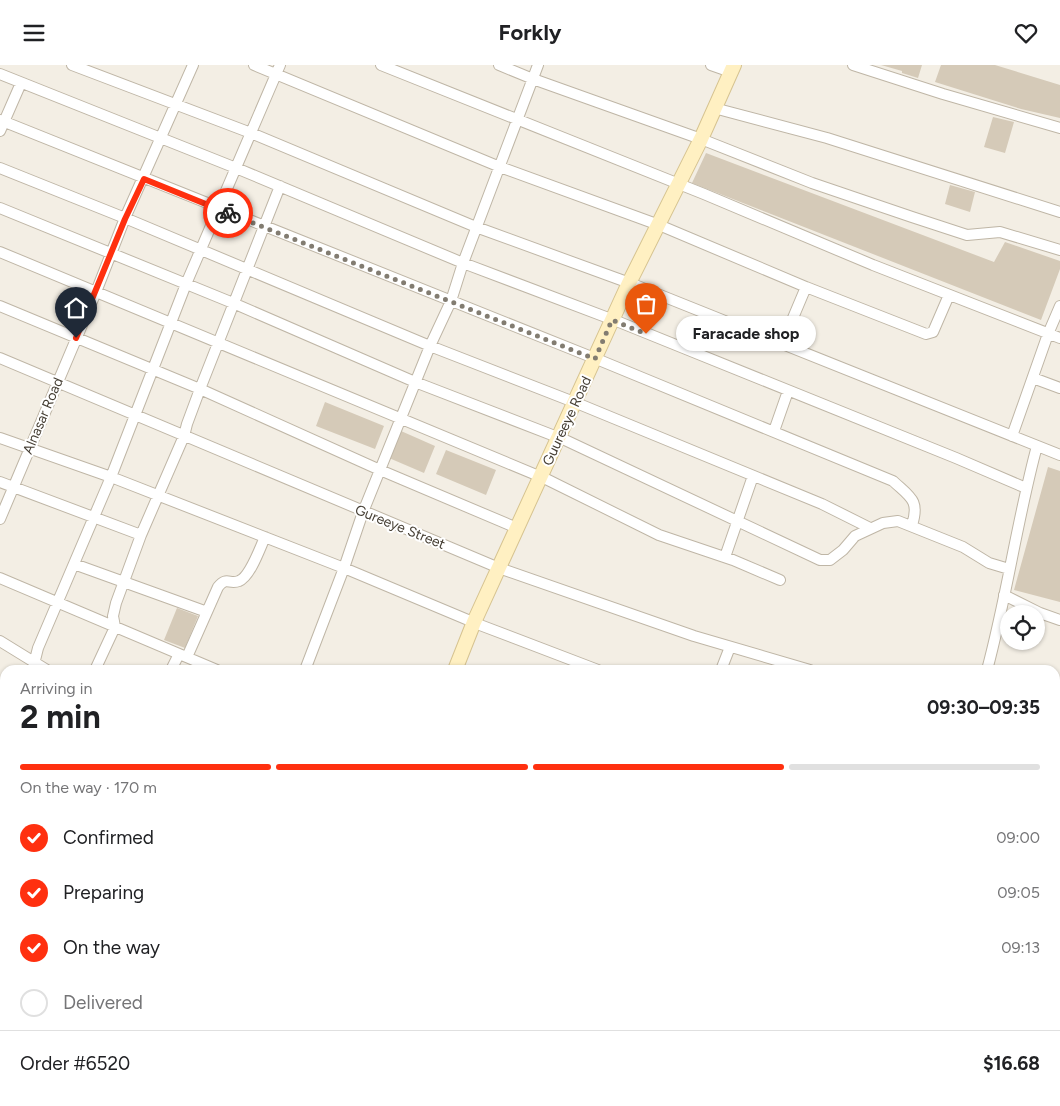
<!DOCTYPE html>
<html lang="en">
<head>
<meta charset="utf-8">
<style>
	body { margin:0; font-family:Figtree,sans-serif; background:#f6f6f6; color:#202124; height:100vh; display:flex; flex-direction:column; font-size:19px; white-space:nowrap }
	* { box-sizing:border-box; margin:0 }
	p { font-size:16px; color:#757577 }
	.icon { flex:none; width:28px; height:28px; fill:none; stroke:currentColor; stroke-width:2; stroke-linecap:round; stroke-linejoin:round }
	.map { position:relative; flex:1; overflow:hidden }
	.drawer { position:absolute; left:0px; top:600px; width:1060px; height:441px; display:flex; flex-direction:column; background:#fff; border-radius:15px 15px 0 0; box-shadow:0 1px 4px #0004 }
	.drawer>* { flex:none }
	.controls { position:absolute; left:1000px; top:540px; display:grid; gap:10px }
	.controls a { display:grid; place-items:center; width:45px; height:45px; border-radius:50%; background:#fff; box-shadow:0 1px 4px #0004; font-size:25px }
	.pin { position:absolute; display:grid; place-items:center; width:42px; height:42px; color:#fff; margin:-51px -21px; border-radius:50% 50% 50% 0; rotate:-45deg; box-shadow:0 0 5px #0007 }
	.pin .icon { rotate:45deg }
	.courier { position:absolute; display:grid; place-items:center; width:50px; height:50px; margin:-25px; border:4px solid #ff300f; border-radius:50%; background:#fff; color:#222; box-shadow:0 1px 6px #0007 }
	.bubble { position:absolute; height:35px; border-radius:18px; background:#fff; box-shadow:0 1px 4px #0004; font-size:16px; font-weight:700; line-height:35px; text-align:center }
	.summary em { font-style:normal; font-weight:700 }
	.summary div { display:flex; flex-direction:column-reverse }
	.summary { display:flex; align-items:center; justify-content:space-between; height:85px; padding:0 20px }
	h1 { font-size:32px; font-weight:700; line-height:38px }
	.bar { display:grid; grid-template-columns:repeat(4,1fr); gap:8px 5px; align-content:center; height:60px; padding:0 20px }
	.bar i { height:6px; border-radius:4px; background:#e0e0e0 }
	.bar .active { background:#ff300f }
	.bar p { grid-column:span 4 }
	.line { display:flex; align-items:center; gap:12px; padding:0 20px; border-top:1px solid #e0e0e0 }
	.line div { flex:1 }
	ol { padding:0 20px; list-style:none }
	li { display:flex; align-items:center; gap:15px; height:55px }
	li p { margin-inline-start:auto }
	li .icon { padding:5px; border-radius:50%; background:#ff300f; color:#fff; stroke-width:4 }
	li:last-child { color:#757577 }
	li i { width:28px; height:28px; border:2px solid #e0e0e0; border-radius:50% }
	header { display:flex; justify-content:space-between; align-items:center; height:65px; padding:0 20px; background:#fff; font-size:22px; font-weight:700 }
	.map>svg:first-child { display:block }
	.building { fill:#d5cab8 }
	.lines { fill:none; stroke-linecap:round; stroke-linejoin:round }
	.street-casing { stroke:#bfb6a6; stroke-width:12 }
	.secondary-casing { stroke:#d6c390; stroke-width:16 }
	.primary-casing { stroke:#ebbe5a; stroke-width:17 }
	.street { stroke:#fff; stroke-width:10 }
	.secondary { stroke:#fff0c2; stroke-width:14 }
	.primary { stroke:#ffde91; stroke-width:15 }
	.done { stroke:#827c71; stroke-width:5; stroke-dasharray:0 9 }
	.route { stroke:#ff300f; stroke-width:6 }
	.labels { text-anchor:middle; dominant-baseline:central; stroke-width:4; stroke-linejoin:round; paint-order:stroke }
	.street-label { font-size:14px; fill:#453e33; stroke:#fff }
</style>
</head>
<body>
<header><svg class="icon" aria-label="menu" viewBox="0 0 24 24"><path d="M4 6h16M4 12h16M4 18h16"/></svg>Forkly<svg class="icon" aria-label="heart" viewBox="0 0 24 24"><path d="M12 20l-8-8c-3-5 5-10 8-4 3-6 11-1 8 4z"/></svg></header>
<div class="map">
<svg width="1060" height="1041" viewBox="0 0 1060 1041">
	<rect width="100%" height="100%" fill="#f3eee4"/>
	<!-- building -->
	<path class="building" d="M881,0H922L918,13L902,8V6Z
		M941,0H995L1060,20V53L1021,44L935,17Z
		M993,52L1014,57L1005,88L984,82Z
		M706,88L994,197L1005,177L1060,196V204L1041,255L692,118Z
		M950,120L975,127L970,147L945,139Z
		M325,337L384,361L375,384L316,361Z
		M401,366L435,381L424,408L389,393Z
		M446,385L496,405L486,430L436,409Z
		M1048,402L1060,406V537L1014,525Z
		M177,543L198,551L185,583L164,575Z
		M1,716L5,718V769L0,768V720Z
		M203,1036H214V1040L203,1038Z
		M229,1036L274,1037L286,1036V1041H228Z
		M456,1036H474L484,1039V1041H455Z
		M640,1036H642L655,1041H639Z
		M846,1036H887V1041H846Z"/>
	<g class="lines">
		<defs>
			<path id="street" d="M72,0L251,68L476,162L635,220L1060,390
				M254,0L500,102L659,160L806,222L926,269L933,267L949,230
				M381,0L704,129L873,200L1060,273
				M499,0L533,14L701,74L812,118L912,152L967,170L1000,167L1060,185
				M711,0L731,7
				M853,0L943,29L1060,63
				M0,9L236,103L463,198L619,257L956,393L1026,423
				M714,43L827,73L1060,147
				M0,55L599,295L893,416C910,432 920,435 912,460
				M0,66L21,18
				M0,103L125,153L430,281L579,339L822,439L870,463
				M0,143L233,238L415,317L565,375L820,495H830L843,485L855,471L883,458L898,456L963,482L989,498L1009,504
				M0,187L546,414L659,470L733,495L780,515
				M0,241L200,324L380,405L517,463
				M782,279L806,222
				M0,293L499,503L694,571L810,605
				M1033,313L1060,323
				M774,366L788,326
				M1012,371L1048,269L1060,241
				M0,373L111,412L344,503L480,560L598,605
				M0,417L141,470
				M0,454L96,227L125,153L193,0
				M725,492L753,411
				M74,499L207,547
				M0,513L217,605
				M1004,530L1040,548L1060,555
				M0,576L47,605
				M187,592L218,522C227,511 229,520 239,516C250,512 260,483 265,472
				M34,599L38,583L111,412L186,219L280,0
				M95,605L115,562L113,551L116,538L141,470L184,371L187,359L200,324L280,121
				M171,605L179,589
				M305,605L344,503L363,447L430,281L451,236L463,198L538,0
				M721,605L730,582
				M987,605C1007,531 1017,455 1037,381
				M1055,621H1060
				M0,705L5,708
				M0,779L5,780
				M0,911L5,912
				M0,944L5,945
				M0,1017H5
				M100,1036L101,1039
				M730,1036L732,1041
				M897,1036V1041
				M995,1036L996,1041"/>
			<path id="secondary" d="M455,605L474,557L629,218L701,74L734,0
				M0,851L5,852"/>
			<path id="primary" d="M0,658L5,662
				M1055,967L1060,966
				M556,1036L560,1041
				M573,1041L575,1036"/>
		</defs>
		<!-- street casing -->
		<use href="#street" class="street-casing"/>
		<!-- secondary casing -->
		<use href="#secondary" class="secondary-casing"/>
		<!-- primary casing -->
		<use href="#primary" class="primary-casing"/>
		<!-- street -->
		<use href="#street" class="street"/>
		<!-- secondary -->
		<use href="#secondary" class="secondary"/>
		<!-- primary -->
		<use href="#primary" class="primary"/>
	</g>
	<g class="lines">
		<!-- done -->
		<path class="done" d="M228,148L595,294L612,255L646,269"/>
		<!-- route -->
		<path class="route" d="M76,273L125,154L144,114L228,148"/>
	</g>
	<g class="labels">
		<!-- street labels -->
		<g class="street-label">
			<text transform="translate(43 351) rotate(-67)">Alnasar Road</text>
			<text transform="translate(567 356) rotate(-65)">Guureeye Road</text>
			<text transform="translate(400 462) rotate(22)">Gureeye Street</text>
		</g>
	</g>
</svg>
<div class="controls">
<a><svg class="icon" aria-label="locate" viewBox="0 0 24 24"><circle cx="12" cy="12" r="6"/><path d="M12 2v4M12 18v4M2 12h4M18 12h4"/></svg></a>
</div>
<div class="pin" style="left:646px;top:269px;background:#ea580c"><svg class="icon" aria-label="bag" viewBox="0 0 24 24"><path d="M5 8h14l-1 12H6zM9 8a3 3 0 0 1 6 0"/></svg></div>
<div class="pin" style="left:76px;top:273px;background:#1f2937"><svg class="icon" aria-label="home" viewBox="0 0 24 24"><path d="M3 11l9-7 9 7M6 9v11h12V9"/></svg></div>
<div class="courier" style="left:228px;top:148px"><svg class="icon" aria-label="bike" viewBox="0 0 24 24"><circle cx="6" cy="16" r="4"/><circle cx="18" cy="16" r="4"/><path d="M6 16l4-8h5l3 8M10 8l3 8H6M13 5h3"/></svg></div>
<div class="bubble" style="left:676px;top:251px;width:140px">Faracade shop</div>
<section class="drawer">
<div class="summary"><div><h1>2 min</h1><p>Arriving in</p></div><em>09:30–09:35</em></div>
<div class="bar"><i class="active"></i><i class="active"></i><i class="active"></i><i></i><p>On the way · 170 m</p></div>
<ol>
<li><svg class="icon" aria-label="check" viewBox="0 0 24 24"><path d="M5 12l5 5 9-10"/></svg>Confirmed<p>09:00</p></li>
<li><svg class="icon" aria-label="check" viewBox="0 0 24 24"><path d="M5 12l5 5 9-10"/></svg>Preparing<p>09:05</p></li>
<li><svg class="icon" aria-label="check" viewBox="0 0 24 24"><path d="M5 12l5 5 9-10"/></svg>On the way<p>09:13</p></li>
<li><i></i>Delivered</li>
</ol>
<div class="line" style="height:65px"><div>Order #6520</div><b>$16.68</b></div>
</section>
</div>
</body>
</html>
